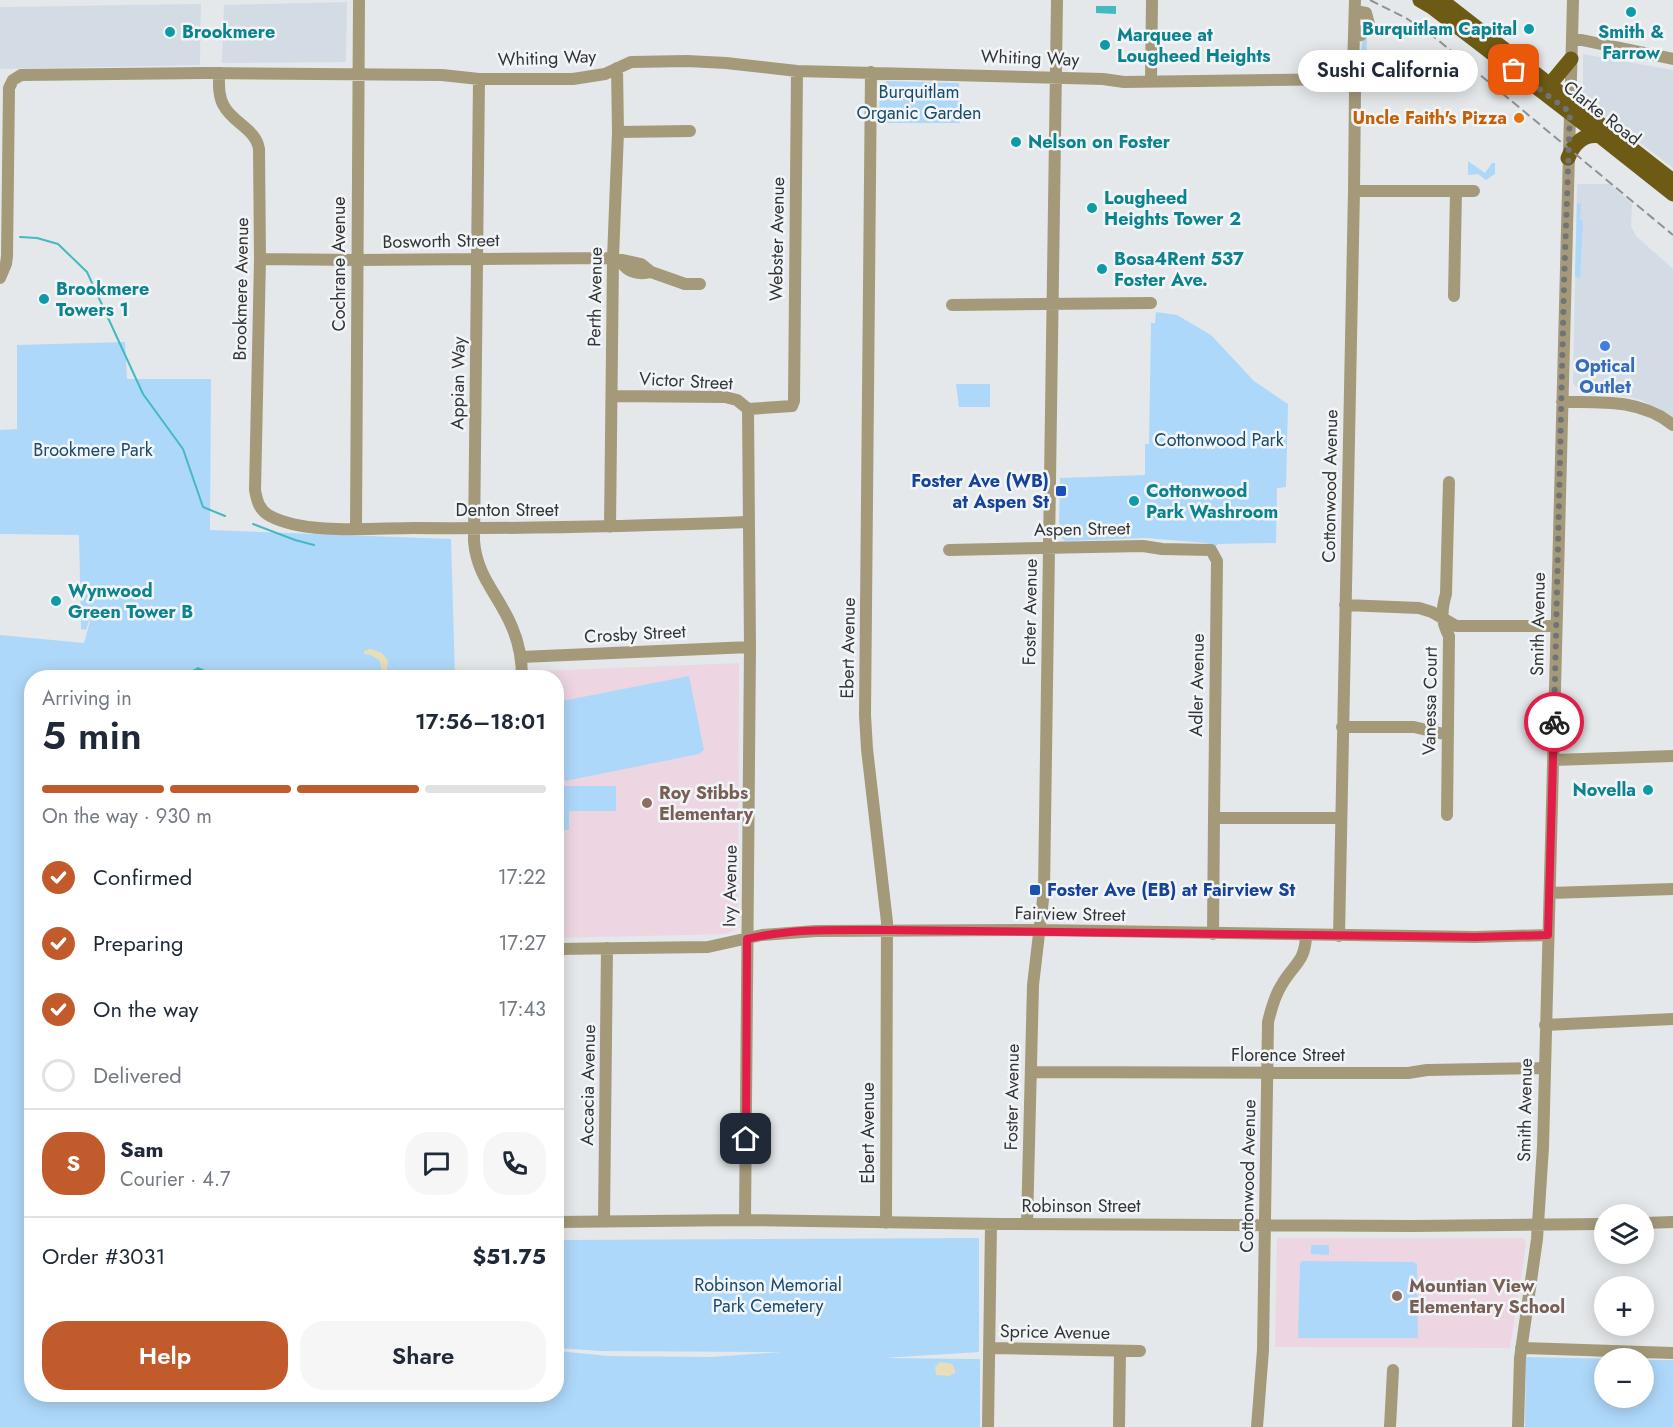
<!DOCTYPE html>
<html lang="en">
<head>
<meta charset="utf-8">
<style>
	body { margin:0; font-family:Jost,sans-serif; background:#f6f6f7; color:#1f2937; height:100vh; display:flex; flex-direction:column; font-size:22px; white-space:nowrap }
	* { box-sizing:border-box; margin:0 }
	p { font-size:20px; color:#747a83 }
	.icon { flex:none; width:33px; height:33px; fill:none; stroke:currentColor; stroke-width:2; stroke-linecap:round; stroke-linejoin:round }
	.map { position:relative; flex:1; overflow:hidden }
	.sheet { position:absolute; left:24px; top:670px; width:540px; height:732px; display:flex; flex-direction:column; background:#fff; border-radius:24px; box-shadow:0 3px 15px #0003 }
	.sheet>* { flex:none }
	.fabs { position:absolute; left:1594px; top:1204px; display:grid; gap:12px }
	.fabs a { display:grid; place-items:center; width:60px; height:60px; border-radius:50%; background:#fff; box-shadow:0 3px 15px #0003; font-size:30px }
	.pin { position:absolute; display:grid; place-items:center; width:51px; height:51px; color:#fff; margin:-26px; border-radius:12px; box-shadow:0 3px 9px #0006 }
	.courier { position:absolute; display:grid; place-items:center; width:60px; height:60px; margin:-30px; border:4px solid #e11d48; border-radius:50%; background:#fff; color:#222; box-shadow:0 2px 8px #0007 }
	.bubble { position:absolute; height:42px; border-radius:21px; background:#fff; box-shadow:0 3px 15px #0003; font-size:20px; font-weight:600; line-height:42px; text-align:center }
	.headline em { font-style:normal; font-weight:600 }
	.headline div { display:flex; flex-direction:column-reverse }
	.headline { display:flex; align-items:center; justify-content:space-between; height:102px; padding:0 18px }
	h1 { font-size:39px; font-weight:600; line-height:45px }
	.bar { display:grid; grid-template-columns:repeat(4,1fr); gap:9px 6px; align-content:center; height:72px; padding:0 18px }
	.bar i { height:8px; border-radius:4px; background:#e0e1e3 }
	.bar .current { background:#c15b2b }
	.bar p { grid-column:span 4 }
	.line { display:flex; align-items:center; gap:15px; padding:0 18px; border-top:2px solid #e0e1e3 }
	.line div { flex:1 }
	.round { display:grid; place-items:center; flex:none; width:63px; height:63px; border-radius:24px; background:#f6f6f7 }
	ol { padding:0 18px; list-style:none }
	li { display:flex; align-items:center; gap:18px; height:66px }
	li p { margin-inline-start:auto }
	li .icon { padding:6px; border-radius:50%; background:#c15b2b; color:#fff; stroke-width:4 }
	li:last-child { color:#747a83 }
	li i { width:33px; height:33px; border:3px solid #e0e1e3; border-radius:50% }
	.primary-button { display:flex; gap:12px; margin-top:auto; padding:12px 18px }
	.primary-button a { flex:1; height:69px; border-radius:24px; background:#c15b2b; color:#fff; font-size:24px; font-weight:600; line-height:69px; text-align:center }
	.primary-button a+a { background:#f6f6f7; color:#1f2937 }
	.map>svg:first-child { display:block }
	.built { fill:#d3dce4 }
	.education { fill:#edd6e2 }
	.green { fill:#aed8fa }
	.sand { fill:#e8deb9 }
	.water { fill:#44b9c0 }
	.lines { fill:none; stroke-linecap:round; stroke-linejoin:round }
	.stream { stroke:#44b9c0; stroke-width:2 }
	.minor { stroke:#a49a7a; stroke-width:12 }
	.major { stroke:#6d5a14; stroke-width:15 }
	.rail { stroke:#8f9193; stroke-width:2; stroke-dasharray:9 4.5; stroke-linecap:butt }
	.done { stroke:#717374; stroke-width:6; stroke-dasharray:0 10.8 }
	.route { stroke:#e11d48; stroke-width:8 }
	.culture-dot { fill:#0f9aa8; stroke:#f2f5f8; stroke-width:2 }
	.food-dot { fill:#e8710a; stroke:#f2f5f8; stroke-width:2 }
	.shop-dot { fill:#3f7fe0; stroke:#f2f5f8; stroke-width:2 }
	.transit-dot { fill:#1a4fb4; stroke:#f2f5f8; stroke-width:2 }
	.education-dot { fill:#8d6e63; stroke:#f2f5f8; stroke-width:2 }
	.labels { text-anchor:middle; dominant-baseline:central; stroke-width:5; stroke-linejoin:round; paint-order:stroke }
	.culture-label { font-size:18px; font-weight:bold; fill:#0d838f; stroke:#f2f5f8; text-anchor:start }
	.street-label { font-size:18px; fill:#333435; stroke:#f2f5f8 }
	.park-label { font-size:18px; fill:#184b6e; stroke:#f2f5f8 }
	.food-label { font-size:18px; font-weight:bold; fill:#c56008; stroke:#f2f5f8; text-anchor:end }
	.shop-label { font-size:18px; font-weight:bold; fill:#366cbe; stroke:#f2f5f8 }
	.transit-label { font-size:18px; font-weight:bold; fill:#164399; stroke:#f2f5f8; text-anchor:end }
	.education-label { font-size:18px; font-weight:bold; fill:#785e54; stroke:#f2f5f8; text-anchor:start }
</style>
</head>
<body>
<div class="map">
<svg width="1673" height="1427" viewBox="0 0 1673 1427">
	<rect width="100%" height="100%" fill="#e5e8ea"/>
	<!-- built -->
	<path class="built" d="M347,2L346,62L222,63L224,5Z
		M201,4L200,65L0,69V7Z
		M1583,54L1673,70V168L1583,99Z
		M1577,184H1610L1632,204L1631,226L1636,236L1673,269V418L1641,400L1629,397L1611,395H1582L1573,383Z"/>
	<!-- education -->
	<path class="education" d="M739,663L738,928L726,934L557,938L556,678H541V671Z
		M1277,1238H1524L1526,1245L1510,1348L1275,1347Z"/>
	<!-- green -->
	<path class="green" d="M1367,33L1366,67H1361C1362,56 1359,41 1367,33Z
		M887,81L959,83L960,123H879L880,88Z
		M1468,161L1485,173L1492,163H1495V174L1486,180L1478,174L1468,175Z
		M1577,203L1581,204L1580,220L1583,221L1580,278L1575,277Z
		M1156,312L1177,315L1211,335L1254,381L1288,404L1286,487L1277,488L1276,543L1218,544L1215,547L1206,543L1146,538L1065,541L1057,534L1056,529L1059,525L1060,478L1145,475V444H1149L1151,323H1155Z
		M125,342L127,379H211L210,530L451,539L455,678H32V1395H556L557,1351L609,1356L711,1357L782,1352L600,1351L557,1348V1240L979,1238V1352L884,1358L980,1359V1427H0V635L84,643L95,603L86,630L81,629L79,535L0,534V430L17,429V345Z
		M956,384H990V407H959Z
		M689,676L704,750L699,754L565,781L557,741V702Z
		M557,786H616V811H569V830H557Z
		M1311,1245H1329V1255L1311,1254Z
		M1302,1261L1414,1262L1417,1265L1418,1338H1298L1300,1263Z
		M1526,1357L1619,1359H1605V1398H1644V1360H1673V1427H1525Z"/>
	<!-- sand -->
	<path class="sand" d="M371,649L382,653L388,661L386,676L382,675L380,661L371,655L364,654V651Z
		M940,1362L952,1364L955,1370V1373L949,1376L936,1375L935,1367Z"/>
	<!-- water -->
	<path class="water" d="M1096,6H1116V14L1096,13Z
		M198,667L205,670L210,678H187L189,672Z"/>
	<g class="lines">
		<!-- stream -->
		<path class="stream" d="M20,237L37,238L58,244L87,272L143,394L183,449L203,507L225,516
			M253,524L295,540L314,545"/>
		<!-- minor -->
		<path class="minor" d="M1354,37L1361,35L1369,24L1366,13L1355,11
			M1572,38L1673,59
			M871,72L865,715L867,749L887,922L886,1223
			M219,73C219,84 218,96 224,106C233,123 256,129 259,149L260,259L255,490C257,501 259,510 270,516C306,535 373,528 414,528C526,529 636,526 748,522
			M479,79L474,541C477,578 499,595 512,627C519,643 522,660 522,678
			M1151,81L1152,0
			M618,132L690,131
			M1354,191H1474
			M260,259L358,260L613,258L641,264L651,272L685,284H700
			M621,261C627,273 640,275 651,272
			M0,278L6,264L7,256L9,88L13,80L21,75L206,73L442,75L479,79H573L605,74L631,62L687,61L726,63L797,71L1103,79L1124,82L1353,79
			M1454,296L1456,191
			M952,305L1151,303
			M612,396L725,397L737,400L748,409L792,406L794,401L797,71
			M1562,402C1601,402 1641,399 1673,425
			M610,527L613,258L618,132L617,68
			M356,528L359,0
			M949,550L1143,546L1162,549L1211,550L1217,561L1214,818H1340
			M1345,605L1419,608L1432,612L1456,626H1556
			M521,657L750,647
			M1342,727H1414L1448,735
			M1553,760L1673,756
			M1447,815L1449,636C1441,621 1441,611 1446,594L1449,482
			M1550,893L1673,889
			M1213,934L1214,818
			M1339,936L1354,191L1355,89L1353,68L1355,0
			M556,949L708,947L762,935L816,931L1040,930L1475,937L1548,935
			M1545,1025L1673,1019
			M1031,1072L1408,1073L1427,1070L1544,1068
			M745,1220L750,647L748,409
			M604,1221L607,948
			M556,1222L745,1220L1000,1224L1413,1226L1605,1224
			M1644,1223L1673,1222
			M1027,1224L1033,985L1044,891L1057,0
			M989,1348L1140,1351
			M1521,1348L1673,1353
			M988,1427L991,1224
			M1119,1427L1120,1351
			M1257,1427L1263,1350L1268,1022C1271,1010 1274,997 1281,986C1293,964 1305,963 1306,936
			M1390,1427L1393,1370
			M1518,1427L1520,1358L1537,1239L1543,1147L1573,0"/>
		<!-- major -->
		<path class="major" d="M1420,0L1432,7L1600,136L1673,194
			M1441,0L1673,181
			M1551,83L1571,59
			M1568,158C1574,143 1584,133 1600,136"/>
		<!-- rail -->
		<path class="rail" d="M1370,0L1406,18L1438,40L1673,235"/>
	</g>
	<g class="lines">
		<!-- done -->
		<path class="done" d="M1514,70L1570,112L1564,284L1554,722"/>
		<!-- route -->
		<path class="route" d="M746,1139L747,939C793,928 840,930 887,930L1475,937L1548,935L1554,722"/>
	</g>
	<!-- markers -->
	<g class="culture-dot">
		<circle cx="1631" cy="12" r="6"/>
		<circle cx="1529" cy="29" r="6"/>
		<circle cx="170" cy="32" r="6"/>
		<circle cx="1105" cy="45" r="6"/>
		<circle cx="1016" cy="142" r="6"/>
		<circle cx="1092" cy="208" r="6"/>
		<circle cx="1102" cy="269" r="6"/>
		<circle cx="44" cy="299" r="6"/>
		<circle cx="1134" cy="501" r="6"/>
		<circle cx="56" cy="601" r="6"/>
		<circle cx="1648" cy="790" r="6"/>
	</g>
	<circle class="food-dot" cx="1519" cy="118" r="6"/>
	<circle class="shop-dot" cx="1605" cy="346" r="6"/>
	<g class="transit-dot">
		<rect x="1055" y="485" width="12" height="12" rx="3"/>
		<rect x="1029" y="884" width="12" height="12" rx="3"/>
	</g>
	<g class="education-dot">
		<circle cx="647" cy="803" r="6"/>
		<circle cx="1397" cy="1296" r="6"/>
	</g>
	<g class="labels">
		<!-- culture labels -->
		<g class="culture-label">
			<text x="1517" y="29" text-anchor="end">Burquitlam Capital</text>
			<text x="182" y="32">Brookmere</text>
			<text x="1631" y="32" text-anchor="middle">Smith &amp;<tspan x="1631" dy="21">Farrow</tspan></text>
			<text x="1117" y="35">Marquee at<tspan x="1117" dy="21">Lougheed Heights</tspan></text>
			<text x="1028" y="142">Nelson on Foster</text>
			<text x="1104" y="198">Lougheed<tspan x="1104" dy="21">Heights Tower 2</tspan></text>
			<text x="1114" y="259">Bosa4Rent 537<tspan x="1114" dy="21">Foster Ave.</tspan></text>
			<text x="56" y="289">Brookmere<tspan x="56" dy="21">Towers 1</tspan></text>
			<text x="1146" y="491">Cottonwood<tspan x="1146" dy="21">Park Washroom</tspan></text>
			<text x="68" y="591">Wynwood<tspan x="68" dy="21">Green Tower B</tspan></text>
			<text x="1636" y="790" text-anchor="end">Novella</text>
		</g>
		<!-- street labels -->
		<g class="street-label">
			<text transform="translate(547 58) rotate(-2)">Whiting Way</text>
			<text transform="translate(1030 58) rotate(2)">Whiting Way</text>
			<text transform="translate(1602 113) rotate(38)">Clarke Road</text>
			<text transform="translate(777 239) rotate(-89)">Webster Avenue</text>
			<text transform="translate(441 241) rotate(-1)">Bosworth Street</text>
			<text transform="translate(339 264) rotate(-90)">Cochrane Avenue</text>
			<text transform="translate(241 289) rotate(-89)">Brookmere Avenue</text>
			<text transform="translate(595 297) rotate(-89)">Perth Avenue</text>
			<text transform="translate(686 381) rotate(3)">Victor Street</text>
			<text transform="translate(458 383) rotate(-89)">Appian Way</text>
			<text transform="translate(1330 486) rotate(-89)">Cottonwood Avenue</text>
			<text x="507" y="510">Denton Street</text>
			<text transform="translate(1082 529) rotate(-1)">Aspen Street</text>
			<text transform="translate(1030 612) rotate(-89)">Foster Avenue</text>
			<text transform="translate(1538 624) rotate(-89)">Smith Avenue</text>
			<text transform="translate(635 634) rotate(-3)">Crosby Street</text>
			<text transform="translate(848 648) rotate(-89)">Ebert Avenue</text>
			<text transform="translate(1197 685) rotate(-89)">Adler Avenue</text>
			<text transform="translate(1430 701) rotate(-89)">Vanessa Court</text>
			<text transform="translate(730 886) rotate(-89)">Ivy Avenue</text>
			<text transform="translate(1070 914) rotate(1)">Fairview Street</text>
			<text x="1288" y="1055">Florence Street</text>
			<text transform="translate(588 1085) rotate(-89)">Accacia Avenue</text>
			<text transform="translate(1012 1097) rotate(-89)">Foster Avenue</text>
			<text transform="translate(1525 1110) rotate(-89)">Smith Avenue</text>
			<text transform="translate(868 1133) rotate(-90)">Ebert Avenue</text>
			<text transform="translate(1248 1176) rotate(-89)">Cottonwood Avenue</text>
			<text x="1081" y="1206">Robinson Street</text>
			<text transform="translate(1055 1332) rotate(1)">Sprice Avenue</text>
		</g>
		<!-- park labels -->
		<g class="park-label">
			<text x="919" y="92">Burquitlam<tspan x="919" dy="21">Organic Garden</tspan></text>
			<text x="1219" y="440">Cottonwood Park</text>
			<text x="93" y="450">Brookmere Park</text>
			<text x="768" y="1285">Robinson Memorial<tspan x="768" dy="21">Park Cemetery</tspan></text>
		</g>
		<!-- food labels -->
		<g class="food-label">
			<text x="1507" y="118">Uncle Faith's Pizza</text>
		</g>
		<!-- shop labels -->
		<g class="shop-label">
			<text x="1605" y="366">Optical<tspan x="1605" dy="21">Outlet</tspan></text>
		</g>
		<!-- transit labels -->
		<g class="transit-label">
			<text x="1049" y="481">Foster Ave (WB)<tspan x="1049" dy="21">at Aspen St</tspan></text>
			<text x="1047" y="890" text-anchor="start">Foster Ave (EB) at Fairview St</text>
		</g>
		<!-- education labels -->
		<g class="education-label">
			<text x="659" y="793">Roy Stibbs<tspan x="659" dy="21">Elementary</tspan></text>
			<text x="1409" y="1286">Mountian View<tspan x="1409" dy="21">Elementary School</tspan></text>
		</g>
	</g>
</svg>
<div class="fabs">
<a><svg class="icon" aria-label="layers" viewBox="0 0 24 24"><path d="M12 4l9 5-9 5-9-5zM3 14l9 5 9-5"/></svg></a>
<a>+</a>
<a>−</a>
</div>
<div class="pin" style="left:1514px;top:70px;background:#ea580c"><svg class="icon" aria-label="bag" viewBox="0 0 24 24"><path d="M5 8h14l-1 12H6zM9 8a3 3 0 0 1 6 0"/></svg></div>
<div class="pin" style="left:746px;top:1139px;background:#1f2937"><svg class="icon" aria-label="home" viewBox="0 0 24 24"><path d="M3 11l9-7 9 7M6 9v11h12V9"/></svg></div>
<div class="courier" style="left:1554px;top:722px"><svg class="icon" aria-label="bike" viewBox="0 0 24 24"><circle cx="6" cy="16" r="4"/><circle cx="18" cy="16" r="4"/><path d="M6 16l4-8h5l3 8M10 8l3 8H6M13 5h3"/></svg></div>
<div class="bubble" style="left:1298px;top:50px;width:180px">Sushi California</div>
<section class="sheet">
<div class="headline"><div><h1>5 min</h1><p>Arriving in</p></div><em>17:56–18:01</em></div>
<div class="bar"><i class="current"></i><i class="current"></i><i class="current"></i><i></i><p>On the way · 930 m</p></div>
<ol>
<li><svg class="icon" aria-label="check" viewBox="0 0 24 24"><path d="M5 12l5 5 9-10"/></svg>Confirmed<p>17:22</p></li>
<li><svg class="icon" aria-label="check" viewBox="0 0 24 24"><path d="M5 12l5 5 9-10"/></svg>Preparing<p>17:27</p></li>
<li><svg class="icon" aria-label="check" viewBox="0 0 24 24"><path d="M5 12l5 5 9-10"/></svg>On the way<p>17:43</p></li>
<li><i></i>Delivered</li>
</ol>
<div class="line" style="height:108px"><b class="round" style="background:#c15b2b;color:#fff">S</b><div><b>Sam</b><p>Courier · 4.7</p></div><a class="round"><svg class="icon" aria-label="chat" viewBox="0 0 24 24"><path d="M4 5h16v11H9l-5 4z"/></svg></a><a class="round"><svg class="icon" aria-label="phone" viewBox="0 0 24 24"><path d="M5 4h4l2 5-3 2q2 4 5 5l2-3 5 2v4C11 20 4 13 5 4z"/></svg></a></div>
<div class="line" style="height:78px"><div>Order #3031</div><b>$51.75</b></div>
<div class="primary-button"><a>Help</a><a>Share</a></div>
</section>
</div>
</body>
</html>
